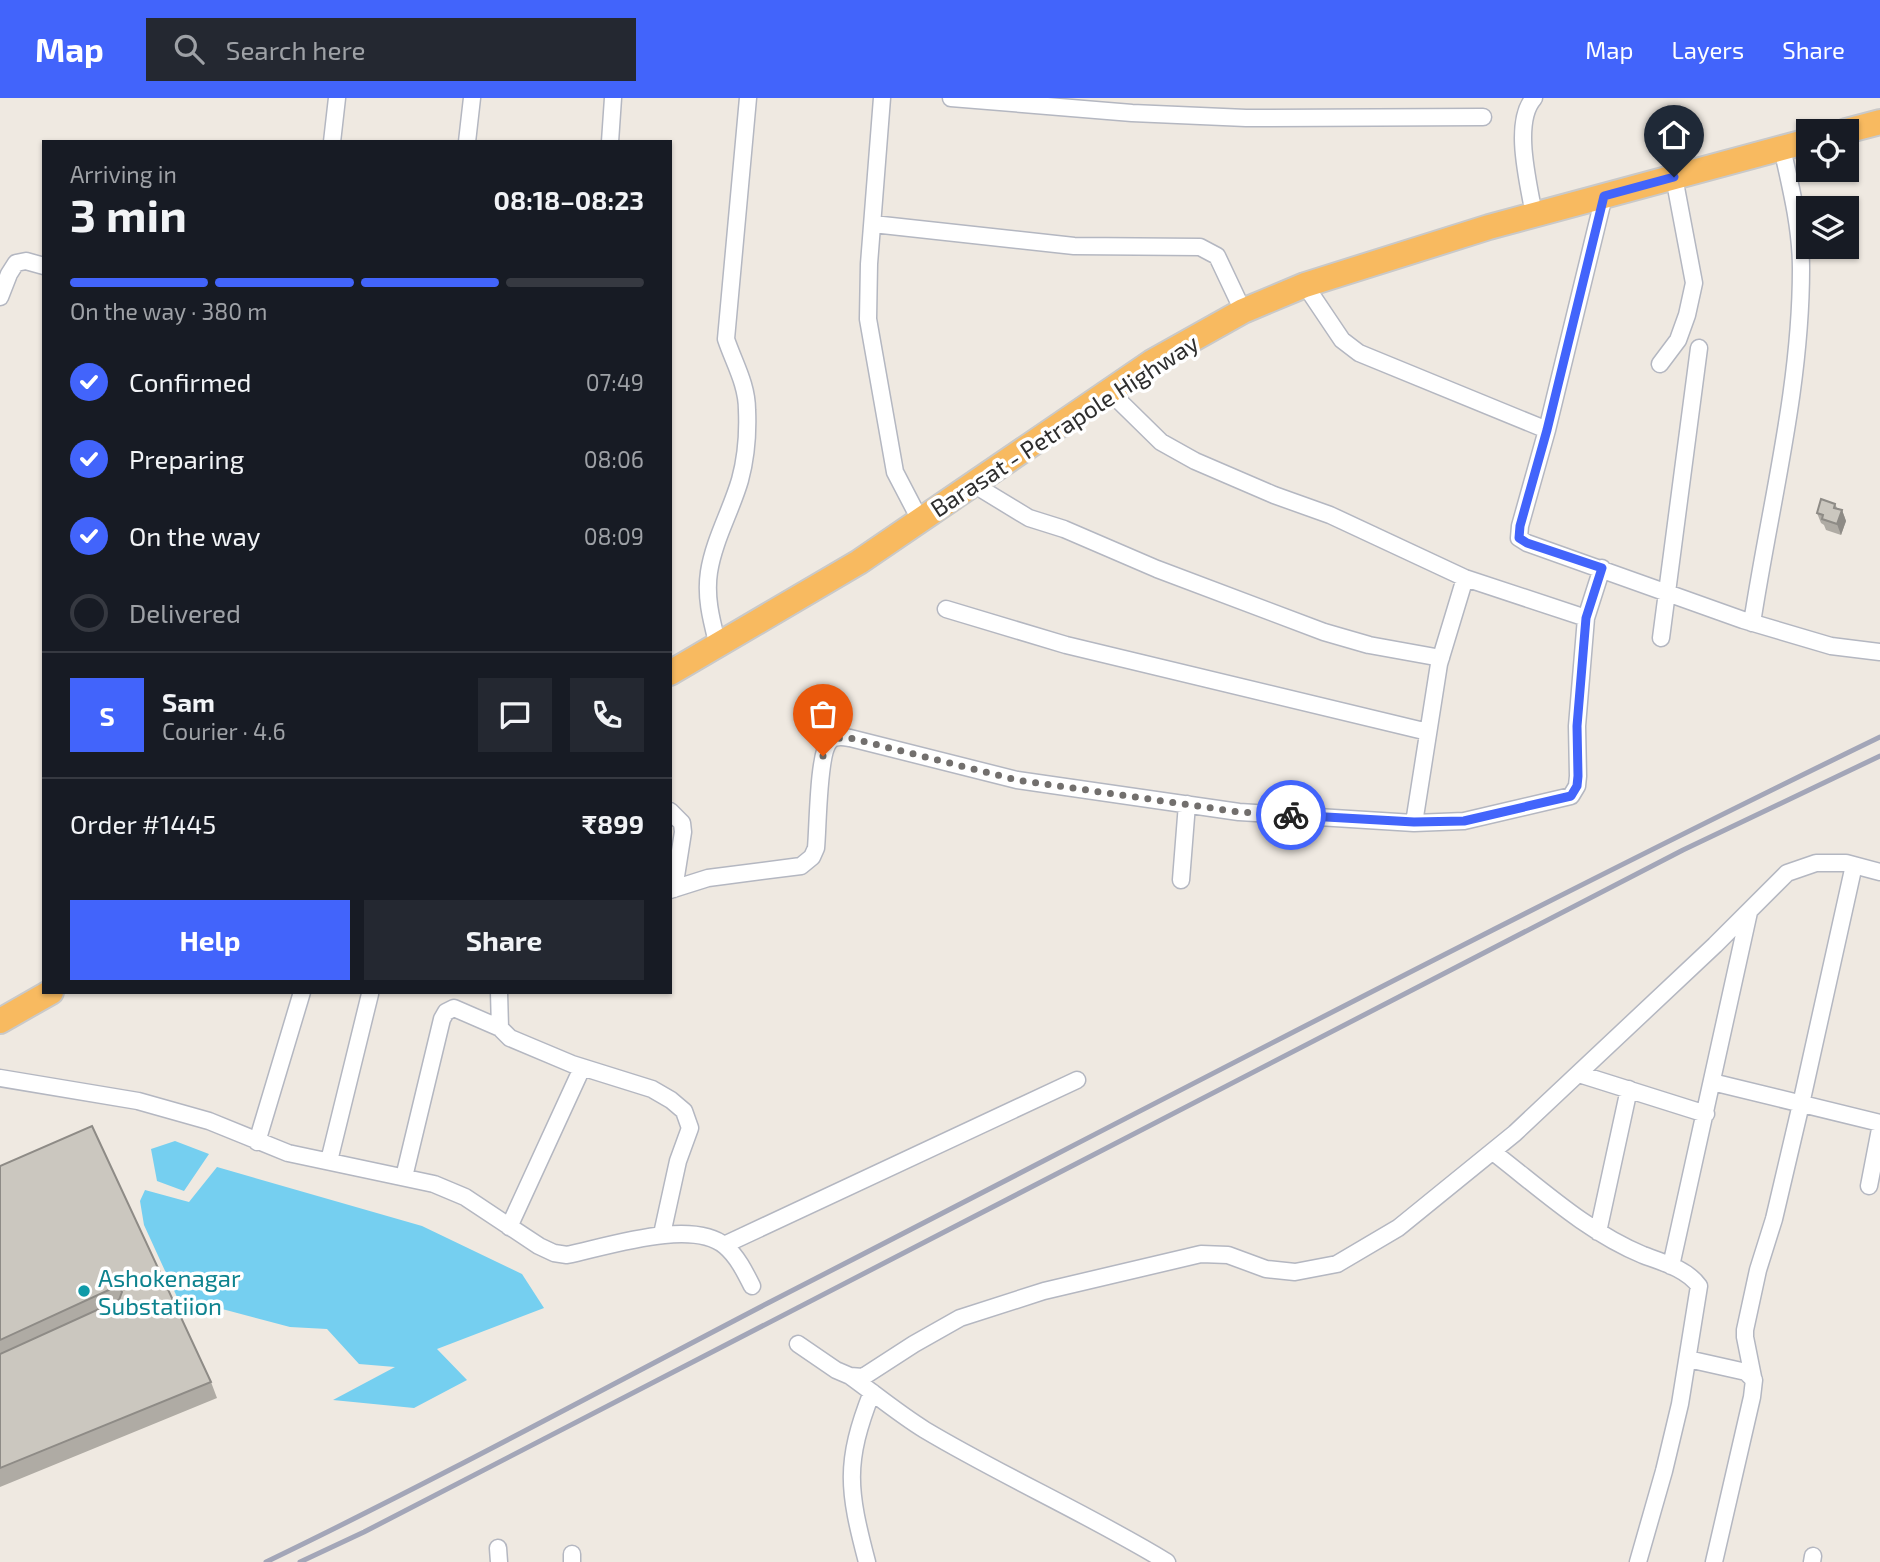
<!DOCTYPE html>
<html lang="en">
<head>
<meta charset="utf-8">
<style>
	body { margin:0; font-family:"Exo 2",sans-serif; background:#242831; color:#f1f3f6; height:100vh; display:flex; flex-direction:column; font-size:26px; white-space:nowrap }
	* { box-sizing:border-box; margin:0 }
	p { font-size:23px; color:#9ea1a6 }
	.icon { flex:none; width:38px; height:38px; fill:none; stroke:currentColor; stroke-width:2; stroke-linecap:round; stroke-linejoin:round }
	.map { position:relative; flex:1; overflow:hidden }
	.side { position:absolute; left:42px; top:42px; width:630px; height:854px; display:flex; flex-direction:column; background:#171b24; border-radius:0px; box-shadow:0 2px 5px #0004 }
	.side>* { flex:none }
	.tools { position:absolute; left:1796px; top:21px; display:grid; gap:14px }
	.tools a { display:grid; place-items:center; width:63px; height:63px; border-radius:0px; background:#171b24; box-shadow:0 2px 5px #0004; font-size:35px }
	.pin { position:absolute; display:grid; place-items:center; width:60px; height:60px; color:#fff; margin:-72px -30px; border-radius:50% 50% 50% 0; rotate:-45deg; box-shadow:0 0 7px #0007 }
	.pin .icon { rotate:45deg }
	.courier { position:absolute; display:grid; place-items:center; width:70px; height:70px; margin:-35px; border:5px solid #4264fb; border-radius:50%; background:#fff; color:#222; box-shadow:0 2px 9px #0007 }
	.overview em { font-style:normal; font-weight:700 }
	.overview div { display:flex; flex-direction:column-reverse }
	.overview { display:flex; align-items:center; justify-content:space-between; height:119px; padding:0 28px }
	h1 { font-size:46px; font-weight:700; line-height:52px }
	.bar { display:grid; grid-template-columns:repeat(4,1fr); gap:10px 7px; align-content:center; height:84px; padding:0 28px }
	.bar i { height:9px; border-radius:5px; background:#363941 }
	.bar .active { background:#4264fb }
	.bar p { grid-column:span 4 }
	.line { display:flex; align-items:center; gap:18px; padding:0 28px; border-top:2px solid #363941 }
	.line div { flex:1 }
	.round { display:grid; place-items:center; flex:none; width:74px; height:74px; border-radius:0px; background:#242831 }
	ol { padding:0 28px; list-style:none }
	li { display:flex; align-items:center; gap:21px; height:77px }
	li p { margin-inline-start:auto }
	li .icon { padding:7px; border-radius:50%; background:#4264fb; color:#fff; stroke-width:4 }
	li:last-child { color:#9ea1a6 }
	li i { width:38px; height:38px; border:4px solid #363941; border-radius:50% }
	.button { display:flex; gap:14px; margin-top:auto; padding:14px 28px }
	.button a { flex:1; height:80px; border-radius:0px; background:#4264fb; color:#fff; font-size:28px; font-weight:700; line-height:80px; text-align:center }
	.button a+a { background:#242831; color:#f1f3f6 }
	header { display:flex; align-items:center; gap:42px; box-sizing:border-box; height:98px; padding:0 35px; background:#4264fb; color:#fff }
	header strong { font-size:33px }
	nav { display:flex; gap:38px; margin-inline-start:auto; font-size:24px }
	.search { width:490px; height:63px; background:#242831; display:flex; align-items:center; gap:18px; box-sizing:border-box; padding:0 24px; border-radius:0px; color:#9ea1a6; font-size:26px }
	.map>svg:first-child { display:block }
	.water { fill:#75cff0 }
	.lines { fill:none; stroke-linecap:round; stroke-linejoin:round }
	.minor-casing { stroke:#b4b7c1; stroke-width:19 }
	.trunk-casing { stroke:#c9c9c9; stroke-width:28 }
	.minor { stroke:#fff; stroke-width:16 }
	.trunk { stroke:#f8ba60; stroke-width:24 }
	.rail { stroke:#a3a6b8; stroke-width:5 }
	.wall { fill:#afaba4 }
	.shaded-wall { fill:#8e8b86 }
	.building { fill:#cbc7bf; stroke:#8e8b86; stroke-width:2 }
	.done { stroke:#726f6d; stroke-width:7; stroke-dasharray:0 12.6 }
	.route { stroke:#4264fb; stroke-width:9 }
	.culture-dot { fill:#0f9aa8; stroke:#fff; stroke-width:2.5 }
	.labels { text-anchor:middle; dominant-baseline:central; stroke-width:7; stroke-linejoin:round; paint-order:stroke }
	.street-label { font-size:24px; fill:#2e2e2e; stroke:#fff }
	.culture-label { font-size:24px; fill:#0d838f; stroke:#fff; text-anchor:start }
</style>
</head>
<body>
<header>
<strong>Map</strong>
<div class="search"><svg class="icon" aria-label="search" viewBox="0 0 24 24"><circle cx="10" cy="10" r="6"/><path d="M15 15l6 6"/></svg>Search here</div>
<nav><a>Map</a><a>Layers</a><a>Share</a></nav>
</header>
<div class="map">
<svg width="1880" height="1464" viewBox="0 0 1880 1464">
	<rect width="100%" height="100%" fill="#efe9e1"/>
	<!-- water -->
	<path class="water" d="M175,1043L209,1056L184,1093L157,1083L151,1051Z
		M217,1069L422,1128L522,1176L544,1210L437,1251L467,1282L414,1310L333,1302L395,1269L359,1266L327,1231L290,1229L177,1199L144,1127L140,1103L145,1092L189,1104Z"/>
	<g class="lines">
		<defs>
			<path id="minor" d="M882,0L869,166L868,221L895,374L920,422
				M951,0L1132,15L1246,20L1483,19
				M332,44L337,0
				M467,44L472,0
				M610,44L613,0
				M1604,98L1547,332L1520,428L1519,440L1527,445L1743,522L1831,548L1880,554
				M1534,117C1529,87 1512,24 1534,0
				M873,126L1074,148L1200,149L1217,158L1243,213
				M1305,187L1342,242L1359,255L1547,332
				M0,199L9,176L16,165L26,163L44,168
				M1660,266L1678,242L1687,217L1694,185L1674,79
				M1108,292L1161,344L1195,363L1274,397L1330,417L1465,480L1586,520
				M973,386L1029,420L1064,431L1157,471L1324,534L1369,547L1441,560
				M946,511L1066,547L1428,634
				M1752,525C1770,407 1801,291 1801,171C1801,130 1791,90 1782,50
				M1661,540L1699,250
				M718,548C712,524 705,500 709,474C714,442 731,413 740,382C746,360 748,335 747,312C747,286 734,265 726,241L748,0
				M670,713L682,725L683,734L674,791
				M1414,725L1439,566L1465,480
				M1181,782L1187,706
				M670,792L708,780L801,768L812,759L816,750C818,730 818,657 829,644C834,637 843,639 850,640L1017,682L1239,714L1414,725L1464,723L1571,698L1577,688L1578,678L1577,628L1586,520L1602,470
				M499,894L500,930L510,940L572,966L652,991L671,1002L684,1013L690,1030L678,1063L662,1136
				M1579,976L1706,1016
				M0,980L138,1003L209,1023L288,1055L434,1086L465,1099L539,1148L554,1155L567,1157C606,1149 692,1120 725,1148C737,1158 745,1174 752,1188
				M1712,984L1880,1025
				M257,1044L302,894
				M1493,1054C1541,1091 1587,1134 1643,1157C1662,1164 1687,1171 1699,1188L1680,1306L1664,1373L1638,1464
				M329,1063L370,896
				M404,1079L442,921L446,914L454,910L500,930
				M1869,1088L1880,1031
				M509,1129L582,970
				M1598,1134L1629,991
				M724,1147L1077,982
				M1671,1168L1749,814
				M798,1246L836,1272L850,1278L863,1279L914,1246L960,1220L1044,1193L1201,1156L1228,1157L1266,1171L1295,1174L1337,1166L1398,1130L1515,1035L1715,847L1787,775L1816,765H1846L1880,774
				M1688,1261L1746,1274L1754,1282L1752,1299L1714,1464
				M850,1278C875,1296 899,1316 925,1332C1004,1379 1088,1416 1167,1464
				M1753,1279L1745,1239V1232L1758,1172L1774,1121L1801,1006L1854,767
				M498,1450L499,1464
				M572,1456V1464
				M867,1464C848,1392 844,1365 872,1294
				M1812,1464L1813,1458"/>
			<path id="trunk" d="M1846,33L1880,24
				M670,575L859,464L1152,264L1243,213L1305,187L1489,129L1808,43
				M0,923L51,894"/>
		</defs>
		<!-- minor casing -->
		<use href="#minor" class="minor-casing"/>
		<!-- trunk casing -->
		<use href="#trunk" class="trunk-casing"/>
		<!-- minor -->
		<use href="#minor" class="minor"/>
		<!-- trunk -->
		<use href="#trunk" class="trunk"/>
		<!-- rail -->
		<path class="rail" d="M266,1464C436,1382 601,1292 768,1205C1138,1015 1506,821 1880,639
			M300,1464L364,1434L1683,752L1880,658"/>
	</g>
	<!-- wall -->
	<path class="wall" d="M1835,406L1837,410L1842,412L1846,423L1841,437L1826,432L1824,427L1821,425L1817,415Z
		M0,1068L211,1284L217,1300L0,1389Z"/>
	<!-- shaded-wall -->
	<path class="shaded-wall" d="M1842,412L1846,423L1841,437L1837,426Z"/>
	<!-- building -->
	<path class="building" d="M1821,401L1835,406L1834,410L1842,412L1837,426L1822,421L1823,417L1817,415Z
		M92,1028L211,1284L0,1370V1256L119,1202L122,1194L119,1190H113L0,1242V1068Z"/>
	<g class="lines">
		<!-- done -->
		<path class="done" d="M823,658C830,643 833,639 850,640L1017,682L1239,714L1291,717"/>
		<!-- route -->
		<path class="route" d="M1291,717L1414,724L1464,723L1571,698L1577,688L1578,678L1577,628L1586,520L1602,470L1527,445L1519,440L1520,428L1547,332L1604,98L1674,79"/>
	</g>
	<!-- markers -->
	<circle class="culture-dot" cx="84" cy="1193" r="7"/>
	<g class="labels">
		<!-- street labels -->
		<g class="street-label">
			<text transform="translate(1064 327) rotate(-33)">Barasat - Petrapole Highway</text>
		</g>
		<!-- culture labels -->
		<g class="culture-label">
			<text x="98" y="1179">Ashokenagar<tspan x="98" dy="28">Substatiion</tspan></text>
		</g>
	</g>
</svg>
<div class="tools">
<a><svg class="icon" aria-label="locate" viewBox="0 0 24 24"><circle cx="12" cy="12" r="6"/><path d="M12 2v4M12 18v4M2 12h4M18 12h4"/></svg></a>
<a><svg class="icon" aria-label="layers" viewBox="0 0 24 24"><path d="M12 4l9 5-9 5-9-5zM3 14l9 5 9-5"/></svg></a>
</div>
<div class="pin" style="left:823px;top:658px;background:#ea580c"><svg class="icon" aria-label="bag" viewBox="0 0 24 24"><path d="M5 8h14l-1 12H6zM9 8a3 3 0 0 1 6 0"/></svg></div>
<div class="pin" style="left:1674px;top:79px;background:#1f2937"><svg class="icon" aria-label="home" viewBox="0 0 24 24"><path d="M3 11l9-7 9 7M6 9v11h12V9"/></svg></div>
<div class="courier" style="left:1291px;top:717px"><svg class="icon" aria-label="bike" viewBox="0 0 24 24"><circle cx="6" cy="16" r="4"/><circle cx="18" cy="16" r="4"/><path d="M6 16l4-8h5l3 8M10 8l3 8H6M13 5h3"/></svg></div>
<section class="side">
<div class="overview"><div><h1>3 min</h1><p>Arriving in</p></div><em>08:18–08:23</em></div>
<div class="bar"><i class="active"></i><i class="active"></i><i class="active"></i><i></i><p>On the way · 380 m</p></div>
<ol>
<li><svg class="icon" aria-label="check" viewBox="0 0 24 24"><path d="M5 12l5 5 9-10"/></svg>Confirmed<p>07:49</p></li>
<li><svg class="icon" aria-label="check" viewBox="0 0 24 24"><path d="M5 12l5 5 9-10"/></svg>Preparing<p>08:06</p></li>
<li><svg class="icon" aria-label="check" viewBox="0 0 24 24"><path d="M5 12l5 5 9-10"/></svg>On the way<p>08:09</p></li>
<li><i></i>Delivered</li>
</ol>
<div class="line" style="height:126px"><b class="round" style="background:#4264fb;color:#fff">S</b><div><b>Sam</b><p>Courier · 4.6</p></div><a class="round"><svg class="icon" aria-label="chat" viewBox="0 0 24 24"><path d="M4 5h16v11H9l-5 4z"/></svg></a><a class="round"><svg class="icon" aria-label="phone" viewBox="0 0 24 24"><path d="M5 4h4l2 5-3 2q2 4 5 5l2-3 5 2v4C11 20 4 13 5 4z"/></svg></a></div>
<div class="line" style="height:91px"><div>Order #1445</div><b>₹899</b></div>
<div class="button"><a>Help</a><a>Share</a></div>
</section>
</div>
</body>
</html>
